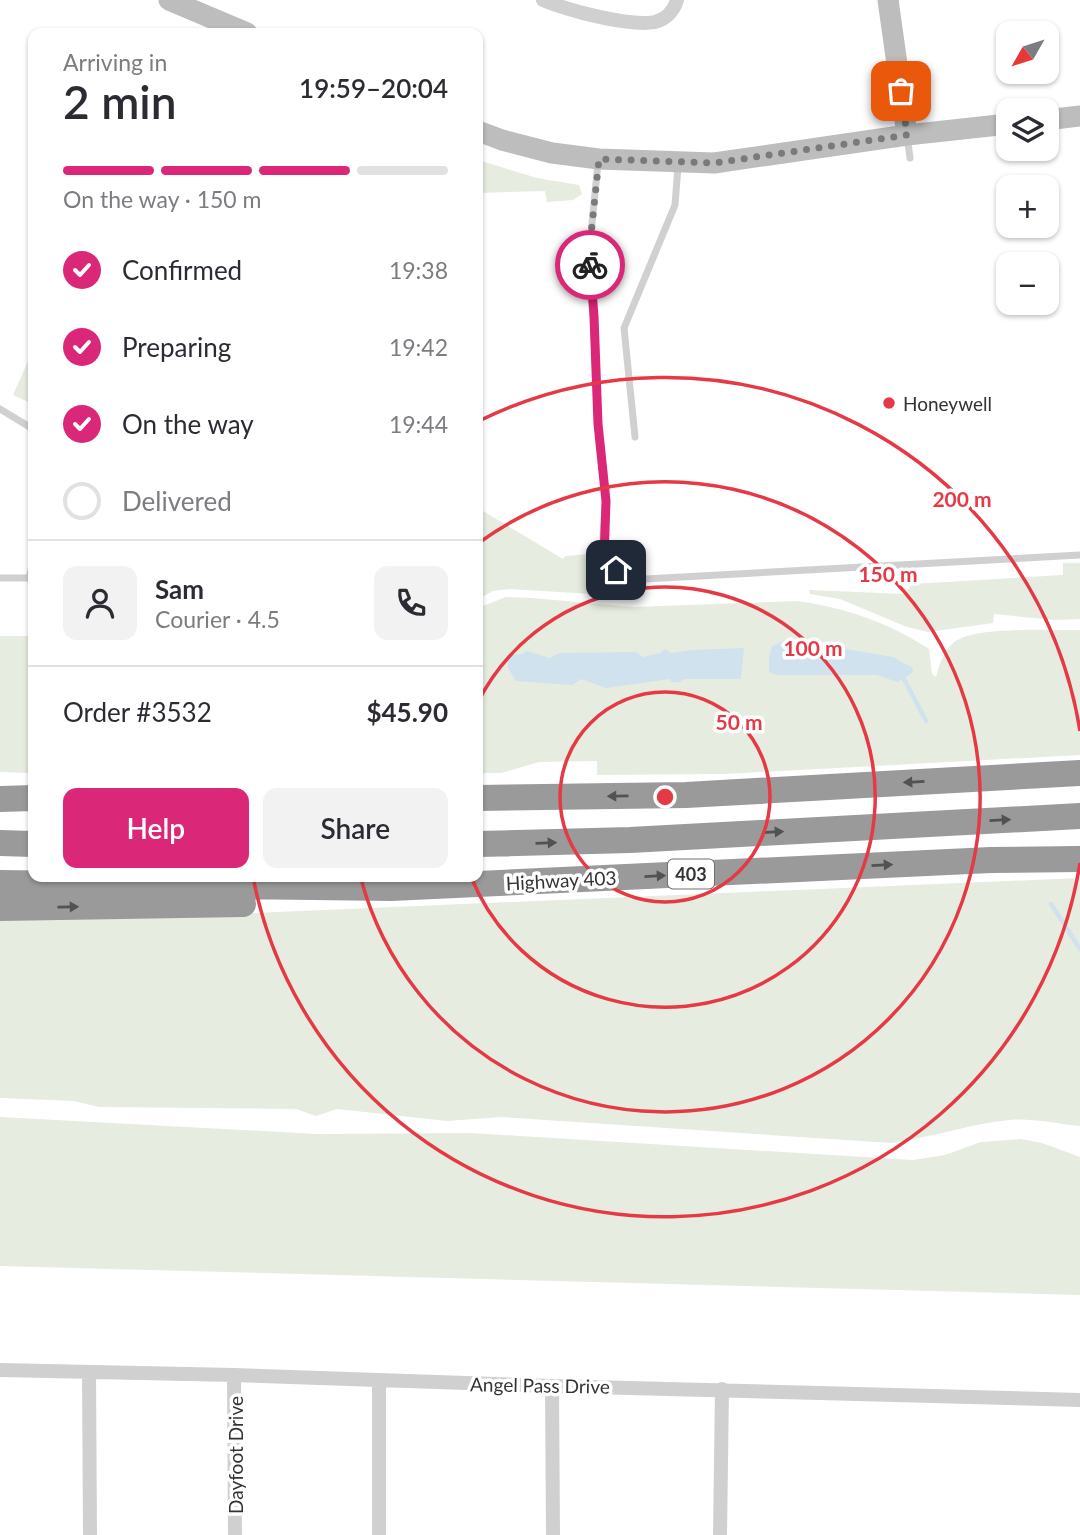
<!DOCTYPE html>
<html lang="en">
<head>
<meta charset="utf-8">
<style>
	body { margin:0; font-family:Lato,sans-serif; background:#f2f2f3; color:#2b2b33; height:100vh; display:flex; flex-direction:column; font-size:26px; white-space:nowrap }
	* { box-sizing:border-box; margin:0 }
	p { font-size:23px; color:#7c7c81 }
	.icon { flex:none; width:38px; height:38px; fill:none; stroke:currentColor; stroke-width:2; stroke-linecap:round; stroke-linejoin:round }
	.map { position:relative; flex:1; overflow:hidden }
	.drawer { position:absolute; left:28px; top:28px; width:455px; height:854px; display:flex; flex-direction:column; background:#fff; border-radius:14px; box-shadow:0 2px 5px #0004 }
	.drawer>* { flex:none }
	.needle { width:46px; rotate:231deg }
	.buttons { position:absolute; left:996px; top:21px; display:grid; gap:14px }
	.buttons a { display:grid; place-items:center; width:63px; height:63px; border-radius:14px; background:#fff; box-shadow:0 2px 5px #0004; font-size:35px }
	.pin { position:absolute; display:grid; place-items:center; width:60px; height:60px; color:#fff; margin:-30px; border-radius:14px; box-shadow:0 4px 10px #0006 }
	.courier { position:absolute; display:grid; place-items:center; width:70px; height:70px; margin:-35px; border:5px solid #db2777; border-radius:50%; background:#fff; color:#222; box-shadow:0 2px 9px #0007 }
	.overview em { font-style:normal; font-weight:600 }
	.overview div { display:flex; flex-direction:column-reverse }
	.overview { display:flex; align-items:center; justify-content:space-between; height:119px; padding:0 35px }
	h1 { font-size:46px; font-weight:600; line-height:52px }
	.bar { display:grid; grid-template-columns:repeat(4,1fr); gap:10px 7px; align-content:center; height:84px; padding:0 35px }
	.bar i { height:9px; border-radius:5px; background:#e1e1e2 }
	.bar .current { background:#db2777 }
	.bar p { grid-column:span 4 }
	.line { display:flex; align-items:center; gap:18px; padding:0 35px; border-top:2px solid #e1e1e2 }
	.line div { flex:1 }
	.round { display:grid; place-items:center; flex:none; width:74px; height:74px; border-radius:14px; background:#f2f2f3 }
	ol { padding:0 35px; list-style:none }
	li { display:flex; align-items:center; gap:21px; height:77px }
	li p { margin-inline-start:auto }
	li .icon { padding:7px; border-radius:50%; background:#db2777; color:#fff; stroke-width:4 }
	li:last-child { color:#7c7c81 }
	li i { width:38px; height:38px; border:4px solid #e1e1e2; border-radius:50% }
	.action { display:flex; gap:14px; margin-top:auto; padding:14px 35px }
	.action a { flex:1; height:80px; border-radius:14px; background:#db2777; color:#fff; font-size:28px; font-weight:600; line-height:80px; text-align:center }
	.action a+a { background:#f2f2f3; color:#2b2b33 }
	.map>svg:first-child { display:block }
	.green { fill:#e6ecdf }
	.water { fill:#cfe2ee }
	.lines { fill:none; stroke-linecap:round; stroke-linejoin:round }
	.stream { stroke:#cfe2ee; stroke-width:4.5 }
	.lane { stroke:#d0d0d0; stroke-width:7 }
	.street { stroke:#d0d0d0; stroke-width:14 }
	.secondary { stroke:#bdbdbd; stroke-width:21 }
	.highway { stroke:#9a9a9a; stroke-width:26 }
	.oneway { fill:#525252 }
	.done { stroke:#7a7a7a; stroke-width:7; stroke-dasharray:0 12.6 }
	.route { stroke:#db2777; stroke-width:9 }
	.ring { fill:none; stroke:#e63946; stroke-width:3.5 }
	.poi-dot { fill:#e63946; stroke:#fff; stroke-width:2.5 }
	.labels { text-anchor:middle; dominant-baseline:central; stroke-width:7; stroke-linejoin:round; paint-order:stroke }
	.shield { fill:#fff; stroke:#707070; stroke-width:2 }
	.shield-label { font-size:18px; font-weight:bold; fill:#333 }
	.poi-label { font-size:19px; fill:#333; stroke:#fff; text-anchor:start }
	.street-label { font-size:19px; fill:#333; stroke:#fff }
	.centre { fill:#e63946; stroke:#fff; stroke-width:3.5 }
	.ring-label { font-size:21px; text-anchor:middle; font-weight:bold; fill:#e63946; stroke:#fff; stroke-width:7; stroke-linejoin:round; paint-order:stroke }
</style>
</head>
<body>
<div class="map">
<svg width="1080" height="1535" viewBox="0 0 1080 1535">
	<rect width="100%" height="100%" fill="#fff"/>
	<!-- green -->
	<path class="green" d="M478,160L537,178L579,185L582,194L573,200L547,202L545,191L478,193Z
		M33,350V404L13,395Z
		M478,508L563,559L565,556L590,554L593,577L608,595L509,589L493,591L478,599Z
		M1063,563H1080V619L1055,620L994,614L993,623L928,632L907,627L840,599L810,594L809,590L905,594L912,584L1063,575Z
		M506,597L532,598L634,607L797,601C843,607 890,623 929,649L932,674L936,677C940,664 942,654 952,644C972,625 1051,631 1080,630V755L724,774L597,775V761L539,762L501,773H478V608Z
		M0,636H33V773L0,772Z
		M1080,878V1126C1057,1124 1032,1118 1009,1120C969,1124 930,1138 891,1143L501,1117L447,1121L337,1109L316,1116L296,1109L99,1107L74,1101L0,1098V919L133,918Z
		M0,1117L317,1134L471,1133L913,1160L945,1155L981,1142L1021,1139L1042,1143L1080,1157V1295L0,1266Z"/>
	<!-- water -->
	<path class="water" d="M786,639L893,657L913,668L912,673L897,682L877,675H777L769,672V657L772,646Z
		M744,648L741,679H684L680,682H671L670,679L606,688L581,679L572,685L516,681L509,670L507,655L522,654L527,651L550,658L559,653L636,652L643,657L660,653L665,649L671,653L692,650Z"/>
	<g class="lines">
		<!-- stream -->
		<path class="stream" d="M902,675L926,721
			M1051,904L1080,949"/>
		<!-- lane -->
		<path class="lane" d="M907,136L910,158
			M598,163L590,244L598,424L606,501L603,534L604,561L627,580L1080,555
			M0,409L33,429
			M635,437L624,328L675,205L678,166
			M0,578H29L33,562"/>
		<!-- street -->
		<path class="street" d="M543,0C567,10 629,27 655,22C666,19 674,11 677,0
			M0,1370L234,1375L552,1386L1080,1400
			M89,1373L90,1535
			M234,1375L235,1535
			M379,1381V1535
			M552,1386L553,1535
			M720,1535L722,1389"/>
		<!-- secondary -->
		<path class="secondary" d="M169,0L247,33
			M888,0L907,135
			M1046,120L1080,116
			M478,131L502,140L552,153L599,159L714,163L907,135L1008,124"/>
		<!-- highway -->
		<path class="highway" d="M478,798L686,795L1080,773
			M0,799L33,798
			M0,843L33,844
			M478,844L630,840L1080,816
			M0,883L391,888L991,860L1080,859
			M0,908L243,904"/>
	</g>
	<!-- one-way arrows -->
	<defs><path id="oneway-solid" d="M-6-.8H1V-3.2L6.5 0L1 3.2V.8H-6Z" transform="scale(1.75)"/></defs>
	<g class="oneway">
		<use href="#oneway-solid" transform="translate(914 782) rotate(177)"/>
		<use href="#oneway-solid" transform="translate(618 796) rotate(179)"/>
		<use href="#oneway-solid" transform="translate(1000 820) rotate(-3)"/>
		<use href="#oneway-solid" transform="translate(773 832) rotate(-3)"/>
		<use href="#oneway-solid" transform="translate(546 843) rotate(-2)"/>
		<use href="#oneway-solid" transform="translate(882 865) rotate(-3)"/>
		<use href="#oneway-solid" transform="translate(655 876) rotate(-3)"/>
		<use href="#oneway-solid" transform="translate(68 907) rotate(-1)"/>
	</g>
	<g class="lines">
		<!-- done -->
		<path class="done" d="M590,265V244L599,159L714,163L907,135L901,91"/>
		<!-- route -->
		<path class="route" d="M590,265L594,316L598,424L606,501L604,561L616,570"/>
	</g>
	<!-- distance rings -->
	<g class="ring">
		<circle cx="665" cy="797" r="105"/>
		<path d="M478 702A210 210 0 1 1 471 877"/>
		<path d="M480 542A315 315 0 1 1 361 879"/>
		<path d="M1080 863A420 420 0 0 1 253 877M481 420A420 420 0 0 1 1080 731"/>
	</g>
	<!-- markers -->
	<circle class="poi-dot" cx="889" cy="403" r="7"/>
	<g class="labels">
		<!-- shield labels -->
		<rect class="shield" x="668" y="859.5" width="46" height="29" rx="5"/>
		<g class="shield-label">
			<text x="691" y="874">403</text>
		</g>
		<!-- poi labels -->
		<g class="poi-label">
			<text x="903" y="403">Honeywell</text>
		</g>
		<!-- street labels -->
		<g class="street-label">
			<text transform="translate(561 880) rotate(-3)">Highway 403</text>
			<text transform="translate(540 1385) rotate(1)">Angel Pass Drive</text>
			<text transform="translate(235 1455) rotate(-90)">Dayfoot Drive</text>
		</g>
	</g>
	<circle cx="665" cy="797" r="10" class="centre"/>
	<g class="ring-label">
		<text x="962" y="507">200 m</text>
		<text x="888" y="582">150 m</text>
		<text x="813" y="656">100 m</text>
		<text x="739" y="730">50 m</text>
	</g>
</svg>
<div class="buttons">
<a><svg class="needle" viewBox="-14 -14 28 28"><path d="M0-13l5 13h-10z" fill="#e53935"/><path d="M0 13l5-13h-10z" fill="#7c7c81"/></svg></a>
<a><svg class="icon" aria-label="layers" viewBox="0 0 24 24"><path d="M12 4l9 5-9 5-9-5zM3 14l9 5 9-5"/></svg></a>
<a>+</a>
<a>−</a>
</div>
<div class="pin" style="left:901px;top:91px;background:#ea580c"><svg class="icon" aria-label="bag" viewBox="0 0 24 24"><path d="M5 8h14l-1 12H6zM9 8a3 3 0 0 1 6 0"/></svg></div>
<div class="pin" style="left:616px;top:570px;background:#1f2937"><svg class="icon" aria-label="home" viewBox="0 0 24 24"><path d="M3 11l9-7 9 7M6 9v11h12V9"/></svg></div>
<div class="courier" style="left:590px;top:265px"><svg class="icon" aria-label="bike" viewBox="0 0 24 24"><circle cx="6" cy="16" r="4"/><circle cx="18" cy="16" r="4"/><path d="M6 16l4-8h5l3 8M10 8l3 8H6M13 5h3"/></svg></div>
<section class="drawer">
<div class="overview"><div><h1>2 min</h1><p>Arriving in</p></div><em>19:59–20:04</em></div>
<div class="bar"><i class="current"></i><i class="current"></i><i class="current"></i><i></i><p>On the way · 150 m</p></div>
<ol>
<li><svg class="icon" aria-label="check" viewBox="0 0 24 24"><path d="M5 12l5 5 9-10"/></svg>Confirmed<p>19:38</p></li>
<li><svg class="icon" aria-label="check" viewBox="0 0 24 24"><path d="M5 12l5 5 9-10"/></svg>Preparing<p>19:42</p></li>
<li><svg class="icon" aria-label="check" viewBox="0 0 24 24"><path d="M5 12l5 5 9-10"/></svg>On the way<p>19:44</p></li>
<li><i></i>Delivered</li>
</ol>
<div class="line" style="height:126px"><a class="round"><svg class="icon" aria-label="person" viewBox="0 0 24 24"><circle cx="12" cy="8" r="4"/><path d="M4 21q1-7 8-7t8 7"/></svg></a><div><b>Sam</b><p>Courier · 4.5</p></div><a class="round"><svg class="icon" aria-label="phone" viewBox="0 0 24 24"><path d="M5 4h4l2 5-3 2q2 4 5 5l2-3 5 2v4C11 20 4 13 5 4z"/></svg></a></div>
<div class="line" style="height:91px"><div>Order #3532</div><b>$45.90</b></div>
<div class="action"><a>Help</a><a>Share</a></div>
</section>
</div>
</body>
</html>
